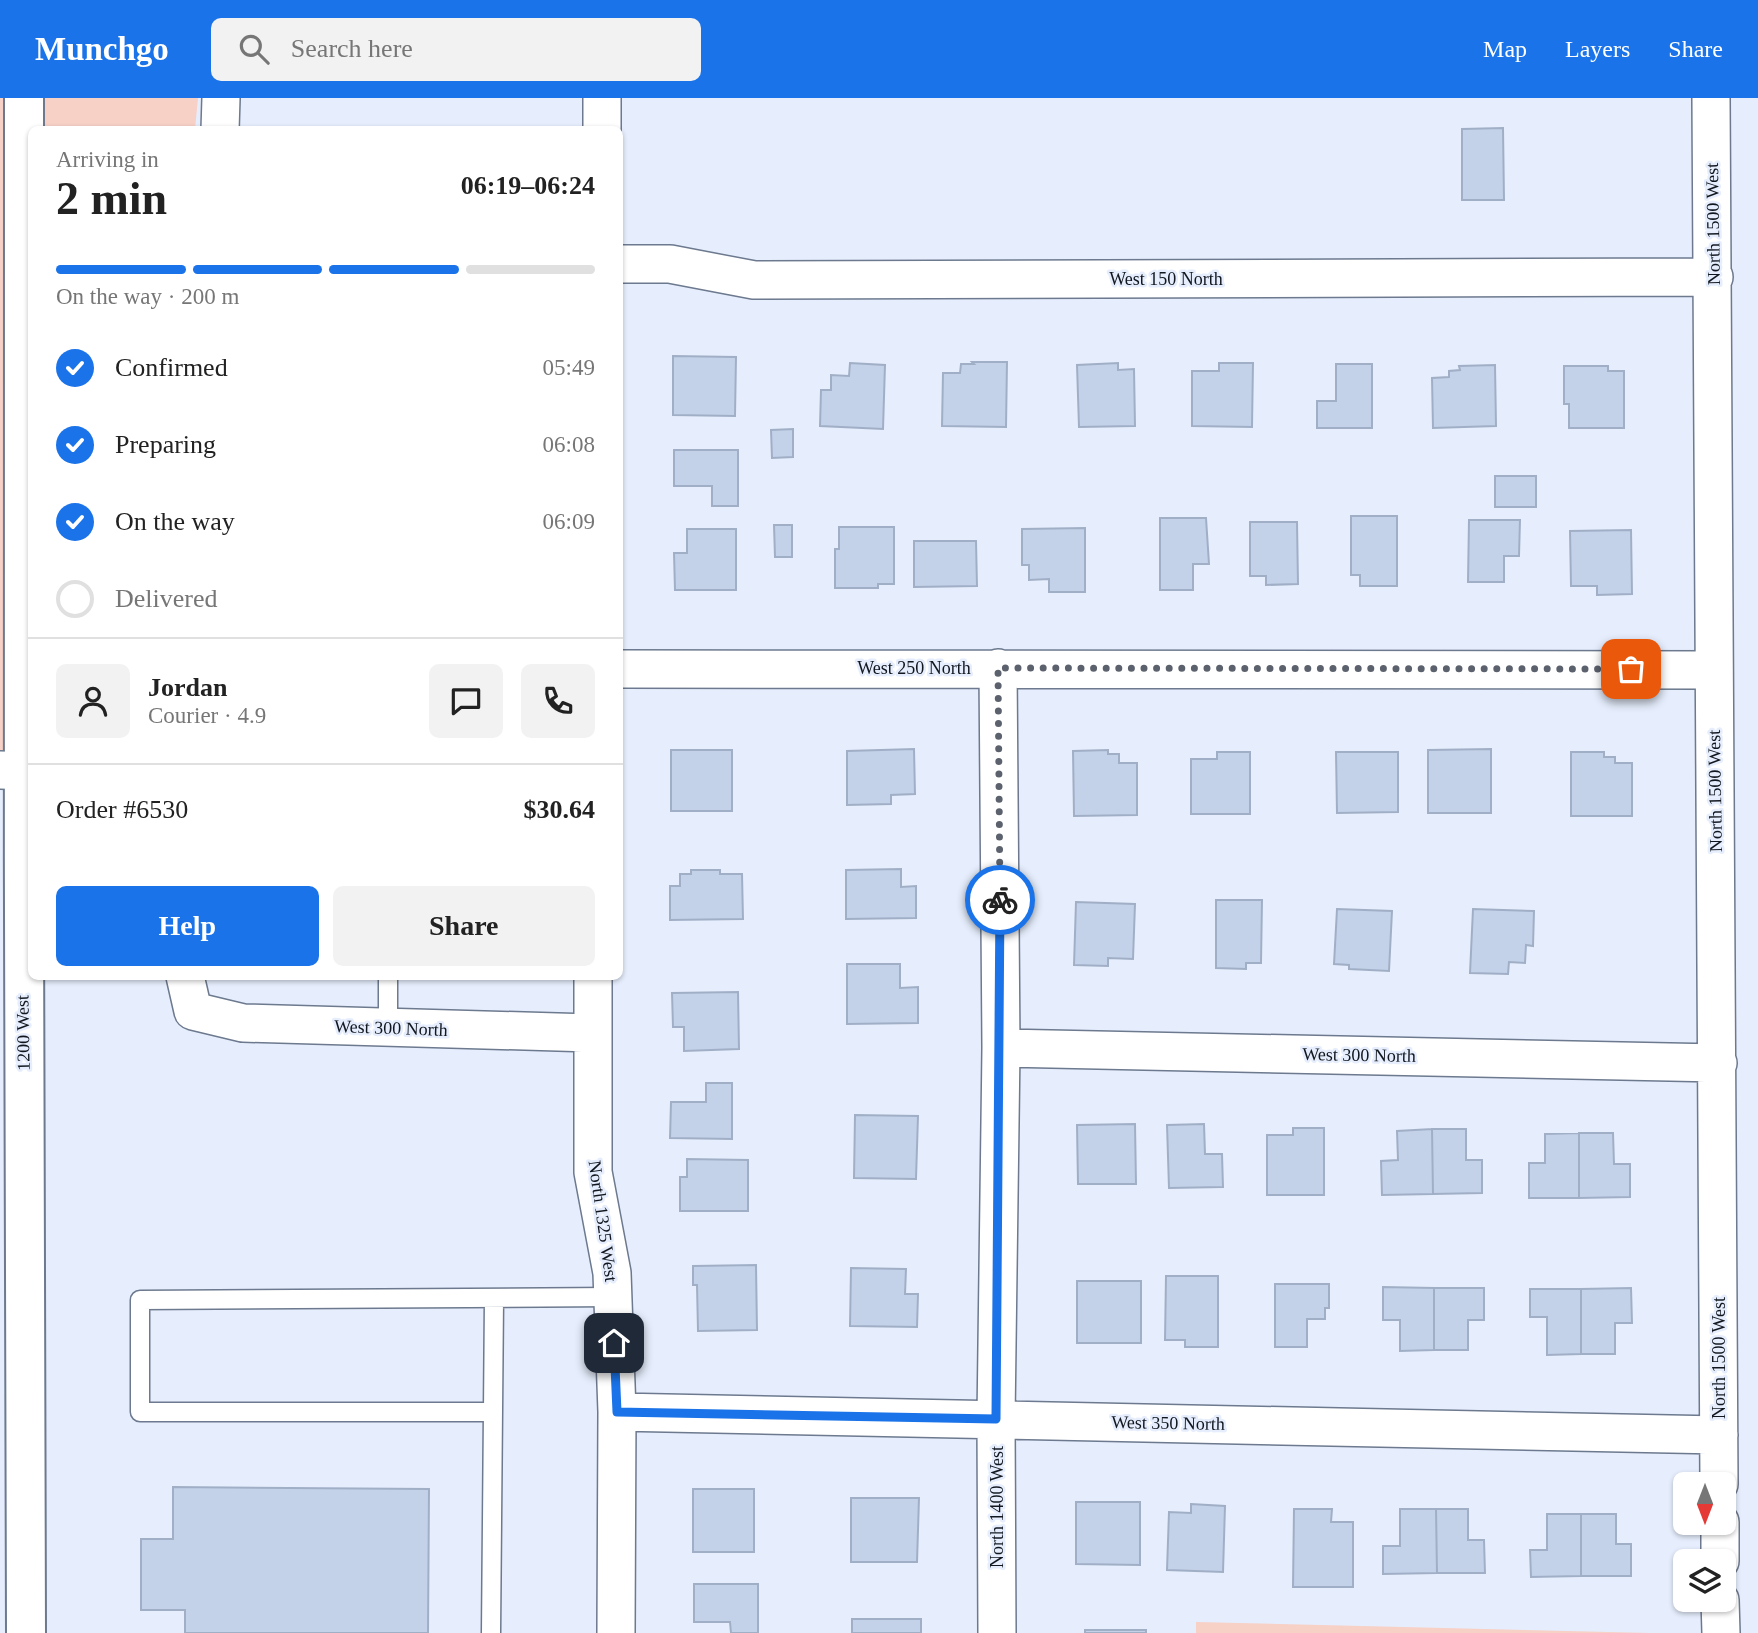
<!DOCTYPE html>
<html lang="en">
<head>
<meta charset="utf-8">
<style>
	body { margin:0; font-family:"Times New Roman",serif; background:#f2f2f2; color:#222; height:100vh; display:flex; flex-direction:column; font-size:26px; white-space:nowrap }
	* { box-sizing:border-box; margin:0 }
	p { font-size:23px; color:#767676 }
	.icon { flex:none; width:38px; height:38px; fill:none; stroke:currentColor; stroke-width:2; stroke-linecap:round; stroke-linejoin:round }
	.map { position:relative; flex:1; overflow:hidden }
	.drawer { position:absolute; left:28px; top:28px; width:595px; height:854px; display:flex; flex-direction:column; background:#fff; border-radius:10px; box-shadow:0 2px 5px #0004 }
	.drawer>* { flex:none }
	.needle { width:46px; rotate:180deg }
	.controls { position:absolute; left:1673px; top:1374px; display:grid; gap:14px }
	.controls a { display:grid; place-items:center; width:63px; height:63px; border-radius:10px; background:#fff; box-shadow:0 2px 5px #0004; font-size:35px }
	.pin { position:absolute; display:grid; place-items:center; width:60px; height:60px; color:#fff; margin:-30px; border-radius:14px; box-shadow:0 4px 10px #0006 }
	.courier { position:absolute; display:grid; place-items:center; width:70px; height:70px; margin:-35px; border:5px solid #1a73e8; border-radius:50%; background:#fff; color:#222; box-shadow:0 2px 9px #0007 }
	.summary em { font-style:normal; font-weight:600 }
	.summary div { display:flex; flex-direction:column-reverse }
	.summary { display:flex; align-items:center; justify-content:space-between; height:119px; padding:0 28px }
	h1 { font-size:46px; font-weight:600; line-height:52px }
	.bar { display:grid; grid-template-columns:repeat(4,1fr); gap:10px 7px; align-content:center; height:84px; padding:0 28px }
	.bar i { height:9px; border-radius:5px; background:#e0e0e0 }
	.bar .selected { background:#1a73e8 }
	.bar p { grid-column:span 4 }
	.line { display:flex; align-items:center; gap:18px; padding:0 28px; border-top:2px solid #e0e0e0 }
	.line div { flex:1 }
	.round { display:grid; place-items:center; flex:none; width:74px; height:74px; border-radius:10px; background:#f2f2f2 }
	ol { padding:0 28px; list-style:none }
	li { display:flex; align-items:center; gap:21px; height:77px }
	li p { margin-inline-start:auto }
	li .icon { padding:7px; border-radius:50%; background:#1a73e8; color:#fff; stroke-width:4 }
	li:last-child { color:#767676 }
	li i { width:38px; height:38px; border:4px solid #e0e0e0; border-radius:50% }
	.button { display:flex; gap:14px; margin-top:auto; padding:14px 28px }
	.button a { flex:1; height:80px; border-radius:10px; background:#1a73e8; color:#fff; font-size:28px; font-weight:600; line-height:80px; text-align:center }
	.button a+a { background:#f2f2f2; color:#222 }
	header { display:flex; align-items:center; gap:42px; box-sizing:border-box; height:98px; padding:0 35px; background:#1a73e8; color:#fff }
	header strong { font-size:33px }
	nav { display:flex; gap:38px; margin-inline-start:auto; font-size:24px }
	.search { width:490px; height:63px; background:#f2f2f2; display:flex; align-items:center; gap:18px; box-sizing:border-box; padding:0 24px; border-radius:10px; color:#767676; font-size:26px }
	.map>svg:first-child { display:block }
	.green { fill:#f7d0c6 }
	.building { fill:#c3d1e9; stroke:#a1afc6; stroke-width:2 }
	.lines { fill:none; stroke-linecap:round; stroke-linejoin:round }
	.lane-casing { stroke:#6c798e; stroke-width:21 }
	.street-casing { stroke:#6c798e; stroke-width:40 }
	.secondary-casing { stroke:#6c798e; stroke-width:42 }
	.lane { stroke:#fff; stroke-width:18 }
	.street { stroke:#fff; stroke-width:37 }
	.secondary { stroke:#fff; stroke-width:38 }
	.done { stroke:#5c626d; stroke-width:7; stroke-dasharray:0 12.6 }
	.route { stroke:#1a73e8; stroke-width:9 }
	.labels { text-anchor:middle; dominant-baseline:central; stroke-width:5; stroke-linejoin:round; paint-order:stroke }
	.street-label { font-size:18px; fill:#12171f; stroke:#e6eefd }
</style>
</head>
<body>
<header>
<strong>Munchgo</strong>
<div class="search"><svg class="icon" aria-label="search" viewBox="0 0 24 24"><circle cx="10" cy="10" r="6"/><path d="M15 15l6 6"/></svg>Search here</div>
<nav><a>Map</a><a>Layers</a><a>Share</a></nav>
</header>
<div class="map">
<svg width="1758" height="1535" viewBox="0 0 1758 1535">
	<rect width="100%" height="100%" fill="#e6eefd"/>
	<!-- green -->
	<path class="green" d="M0,0H198L195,31L32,32L31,653L0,652Z
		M1196,1524L1651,1535H1196Z"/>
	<!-- building -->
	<path class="building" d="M1503,30L1504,102H1462V31Z
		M673,258L736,259L735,318L673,317Z
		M972,264H1007L1006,329L942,328L943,275H960L961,266H974Z
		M850,265L885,267L883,331L820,328L821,292H831V277L849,278Z
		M1118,265V272L1134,271L1135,328L1079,329L1077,267Z
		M1219,265H1253L1252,329L1192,328V273H1219Z
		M1336,266H1372V330H1317V303H1336Z
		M1495,267L1496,328L1433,330L1432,280L1449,279V273L1460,272L1459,268Z
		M1564,268H1608V273H1624V330H1569V306H1564Z
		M793,331V359L772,360L771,332Z
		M674,352H738V408H712V388H674Z
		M1495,378H1536V409H1495Z
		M1351,418H1397V488H1360V477H1351Z
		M1160,420H1206L1209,466H1193V492H1160Z
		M1469,422H1520L1519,458H1504V484H1468Z
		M1250,424H1297L1298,486L1266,487V478H1250Z
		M774,427H792V459H775Z
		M839,429H894V486H878V490H835V451H839Z
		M1085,430V494H1049V481L1029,482V467H1022V431Z
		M687,431H736V492H675L674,455H687Z
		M1631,432L1632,496L1597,497V488H1571L1570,433Z
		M914,443H976L977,488L914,489Z
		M914,651L915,696L891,697V706L847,707V653Z
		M1491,651V715H1428V652Z
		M671,652H732V713H671Z
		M1108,652V656H1119V665H1137V717L1074,718L1073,653Z
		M1217,654H1250V716H1191V661H1217Z
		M1336,654H1398V714L1337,715Z
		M1571,654H1604V659H1615V665H1632V718H1571Z
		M901,771V789L916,788V820L846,821V772Z
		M691,772H720V776H742L743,821L670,822V788H680V776H691Z
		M1216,802H1262L1261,865H1246V871L1216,870Z
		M1076,804L1135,806L1133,861L1108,860V868L1074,867Z
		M1337,811L1392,813L1389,873L1349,871V867L1334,866Z
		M1473,811L1534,813L1533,848L1526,847L1525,865L1509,864L1508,876L1470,875Z
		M847,866H900V890L918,889V925L847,926Z
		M738,894L739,951L684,953V929H673L672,895Z
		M706,985H732V1041L670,1040L671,1004H706Z
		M855,1017L918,1018L916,1081L854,1080Z
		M1135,1026L1136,1086H1078L1077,1027Z
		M1204,1026L1205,1056H1222L1223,1089L1169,1090L1167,1027Z
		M1293,1030H1324V1097H1267V1037H1293Z
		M1432,1031H1466V1062H1482V1095L1433,1096Z
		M1432,1031L1433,1096L1382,1097L1381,1063L1398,1062L1397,1033Z
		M1579,1035H1613L1614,1066H1630V1099L1579,1100Z
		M1579,1035V1100H1529V1065H1545V1036Z
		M687,1061L748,1062V1113H680V1079H687Z
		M756,1167L757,1232L698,1233L697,1187H693V1168Z
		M851,1170L906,1171L905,1196H918L917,1229L850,1228Z
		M1166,1178H1218V1249H1185V1242H1165Z
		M1077,1183H1141V1245H1077Z
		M1275,1186H1329V1210H1325V1221H1307V1249H1275Z
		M1383,1189L1434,1190V1252L1400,1253V1222H1383Z
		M1434,1190H1484V1222H1468V1252H1434Z
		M1631,1190L1632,1225H1615V1256H1581V1191Z
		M1530,1191H1581V1256L1547,1257V1219H1530Z
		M173,1389L429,1391L428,1535H185V1512H141V1441H173Z
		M693,1391H754V1454H693Z
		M851,1400H919L917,1464H851Z
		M1076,1404H1140V1467L1076,1466Z
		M1191,1406L1225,1408L1223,1474L1167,1472L1169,1414L1191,1415Z
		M1294,1411H1332L1331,1424H1353V1489H1293Z
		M1400,1411H1436L1437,1475L1383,1476V1448H1400Z
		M1436,1411H1468V1442H1484L1485,1475H1437Z
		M1547,1416H1581V1478L1531,1479L1530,1452H1547Z
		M1581,1416H1616V1446H1631V1478H1581Z
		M694,1486H758V1535H731L730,1524H694Z
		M852,1521H921V1535H852Z
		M1085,1532H1146V1535H1085Z"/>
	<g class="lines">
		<defs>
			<path id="lane" d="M388,930V878
				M492,1314H140V1202L613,1199
				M491,1535L494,1201"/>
			<path id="street" d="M1711,0L1719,1386
				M220,32L221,0
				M602,32V0
				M620,166H670L754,182L1714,179
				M620,571L1713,572
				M0,672L32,673
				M185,878L193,913L243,925L591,935
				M593,878V1074L612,1175L617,1314L616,1535
				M1001,950L1718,965
				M617,1314L1719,1337
				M1720,1424V1463
				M1720,1502L1721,1535
				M997,1535L996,1321L1001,950L998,570"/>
			<path id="secondary" d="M24,0C21,512 26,1023 26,1535"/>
		</defs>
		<!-- lane casing -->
		<use href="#lane" class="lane-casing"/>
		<!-- street casing -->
		<use href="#street" class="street-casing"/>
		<!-- secondary casing -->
		<use href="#secondary" class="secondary-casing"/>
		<!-- lane -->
		<use href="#lane" class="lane"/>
		<!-- street -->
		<use href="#street" class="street"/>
		<!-- secondary -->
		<use href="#secondary" class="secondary"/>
	</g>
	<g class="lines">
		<!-- done -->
		<path class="done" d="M1000,802L998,570L1631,571"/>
		<!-- route -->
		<path class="route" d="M614,1245L617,1314L996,1321L1000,802"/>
	</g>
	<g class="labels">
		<!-- street labels -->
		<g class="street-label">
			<text transform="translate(1713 126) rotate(-91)">North 1500 West</text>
			<text x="1166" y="181">West 150 North</text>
			<text x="914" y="570">West 250 North</text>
			<text transform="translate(1715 693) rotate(-91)">North 1500 West</text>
			<text transform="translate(391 930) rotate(2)">West 300 North</text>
			<text transform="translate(23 935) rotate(-91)">1200 West</text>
			<text transform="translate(1359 957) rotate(1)">West 300 North</text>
			<text transform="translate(603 1123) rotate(82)">North 1325 West</text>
			<text transform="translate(1719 1260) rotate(-90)">North 1500 West</text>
			<text transform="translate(1168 1325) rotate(1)">West 350 North</text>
			<text transform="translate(997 1409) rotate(-90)">North 1400 West</text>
		</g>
	</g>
</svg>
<div class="controls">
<a><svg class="needle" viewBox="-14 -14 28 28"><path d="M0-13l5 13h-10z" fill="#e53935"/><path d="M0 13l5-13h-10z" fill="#767676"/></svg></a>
<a><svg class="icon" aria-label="layers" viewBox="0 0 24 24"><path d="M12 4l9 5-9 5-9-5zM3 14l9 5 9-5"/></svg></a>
</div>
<div class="pin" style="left:1631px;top:571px;background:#ea580c"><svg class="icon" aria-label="bag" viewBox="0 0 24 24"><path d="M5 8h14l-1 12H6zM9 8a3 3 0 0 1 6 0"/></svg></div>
<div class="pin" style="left:614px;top:1245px;background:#1f2937"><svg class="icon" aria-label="home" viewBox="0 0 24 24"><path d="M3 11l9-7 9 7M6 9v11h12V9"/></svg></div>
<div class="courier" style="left:1000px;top:802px"><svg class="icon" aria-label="bike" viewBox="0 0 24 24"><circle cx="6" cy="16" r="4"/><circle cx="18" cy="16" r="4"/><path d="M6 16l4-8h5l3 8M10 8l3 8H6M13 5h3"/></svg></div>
<section class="drawer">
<div class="summary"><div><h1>2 min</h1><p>Arriving in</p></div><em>06:19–06:24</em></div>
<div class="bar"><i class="selected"></i><i class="selected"></i><i class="selected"></i><i></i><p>On the way · 200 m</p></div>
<ol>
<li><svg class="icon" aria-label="check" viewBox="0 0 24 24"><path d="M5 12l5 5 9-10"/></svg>Confirmed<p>05:49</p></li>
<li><svg class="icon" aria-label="check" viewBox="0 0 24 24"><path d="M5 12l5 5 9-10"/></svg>Preparing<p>06:08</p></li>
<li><svg class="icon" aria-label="check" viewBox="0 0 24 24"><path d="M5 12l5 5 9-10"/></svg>On the way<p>06:09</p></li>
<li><i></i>Delivered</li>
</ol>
<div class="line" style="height:126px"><a class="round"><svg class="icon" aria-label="person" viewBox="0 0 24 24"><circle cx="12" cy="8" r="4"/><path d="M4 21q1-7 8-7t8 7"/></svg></a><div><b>Jordan</b><p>Courier · 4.9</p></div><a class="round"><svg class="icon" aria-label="chat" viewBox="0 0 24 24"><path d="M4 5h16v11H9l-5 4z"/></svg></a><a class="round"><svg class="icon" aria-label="phone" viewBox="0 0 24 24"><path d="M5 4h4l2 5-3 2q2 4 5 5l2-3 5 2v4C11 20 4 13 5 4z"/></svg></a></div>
<div class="line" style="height:91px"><div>Order #6530</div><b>$30.64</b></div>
<div class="button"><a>Help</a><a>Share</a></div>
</section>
</div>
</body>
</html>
